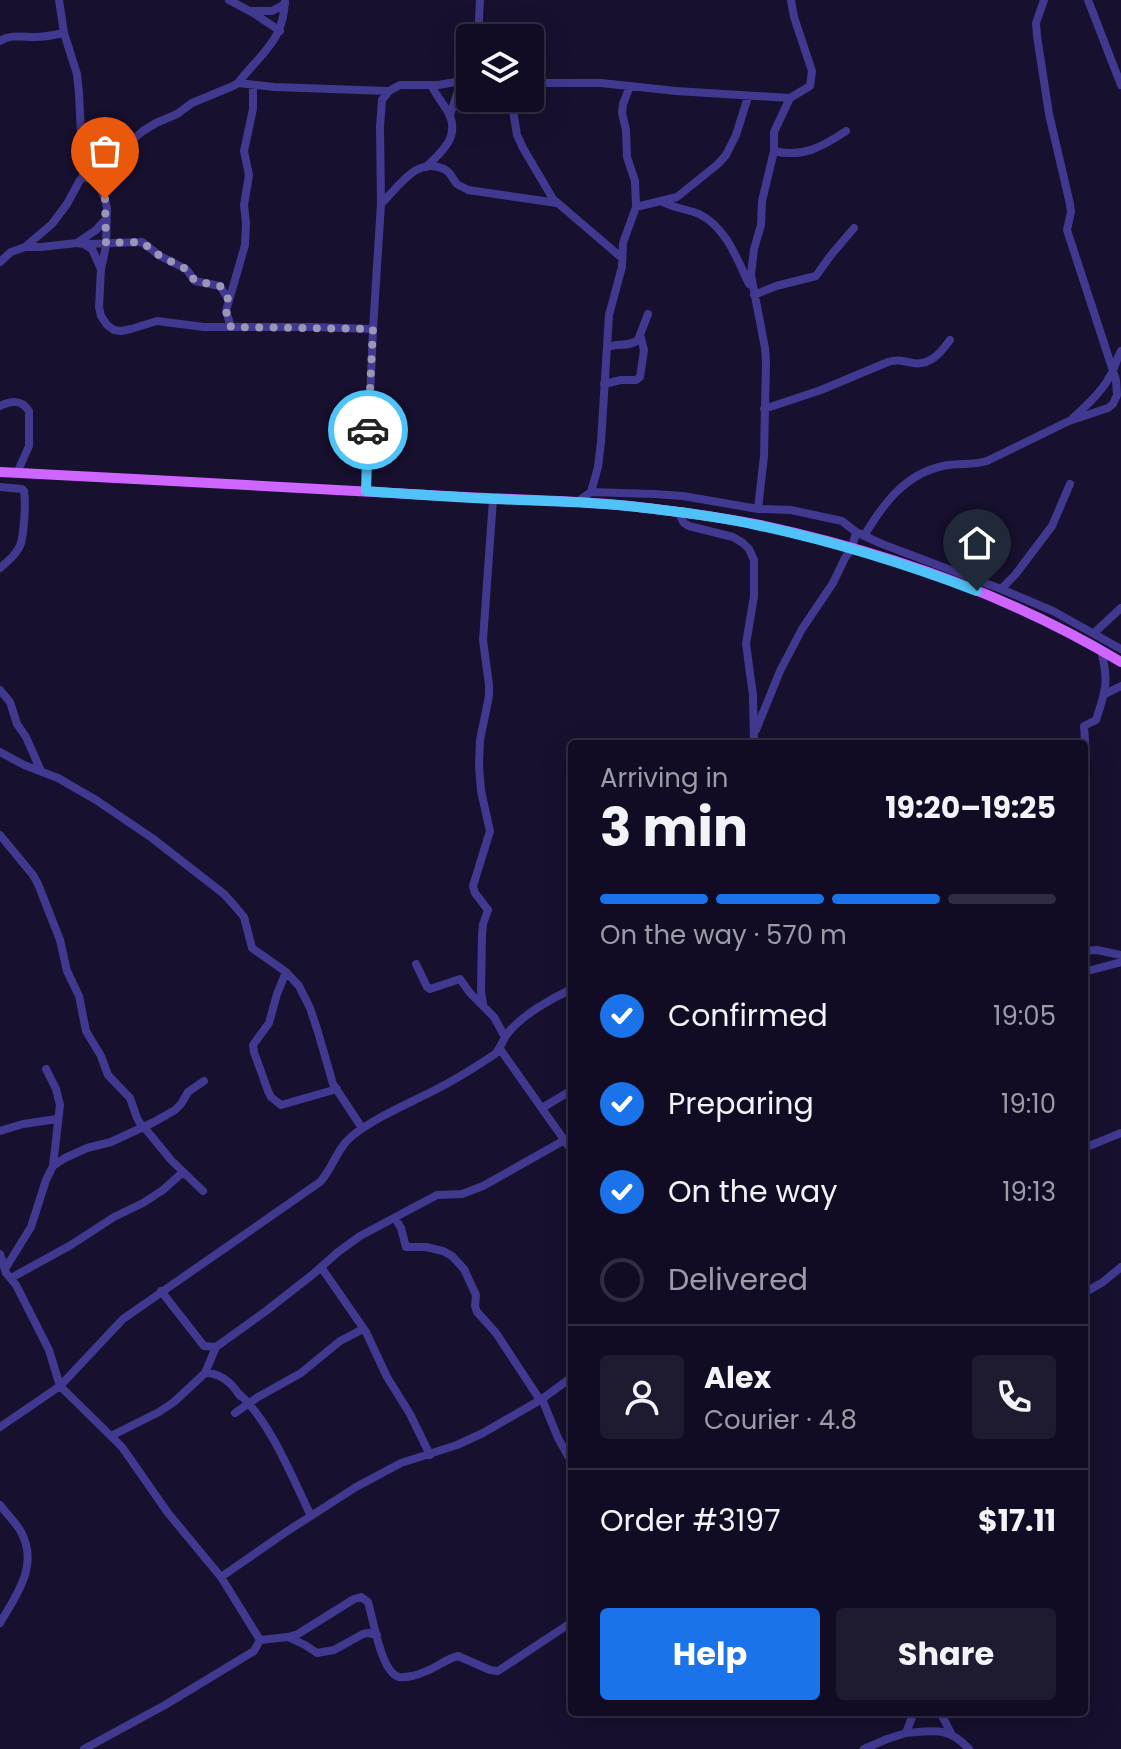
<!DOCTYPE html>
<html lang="en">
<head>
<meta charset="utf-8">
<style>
	body { margin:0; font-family:Poppins,sans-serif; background:#1e1a30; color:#f1f3f6; height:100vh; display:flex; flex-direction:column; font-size:30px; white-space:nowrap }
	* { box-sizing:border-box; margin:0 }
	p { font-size:26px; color:#9c9ba6 }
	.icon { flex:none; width:44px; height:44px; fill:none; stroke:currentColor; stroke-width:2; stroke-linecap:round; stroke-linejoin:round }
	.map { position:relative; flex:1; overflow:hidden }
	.details { position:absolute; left:568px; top:740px; width:520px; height:976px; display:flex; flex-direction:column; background:#110c23; border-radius:8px; box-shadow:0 8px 32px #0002,0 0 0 2px #302c41 }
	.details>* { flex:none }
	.buttons { position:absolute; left:456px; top:24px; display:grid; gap:16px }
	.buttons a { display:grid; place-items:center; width:88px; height:88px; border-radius:8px; background:#110c23; box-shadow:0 8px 32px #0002,0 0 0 2px #302c41; font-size:40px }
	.pin { position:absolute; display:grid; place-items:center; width:68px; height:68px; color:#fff; margin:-82px -34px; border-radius:50% 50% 50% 0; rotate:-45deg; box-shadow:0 0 8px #0007 }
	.pin .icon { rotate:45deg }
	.courier { position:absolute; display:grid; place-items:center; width:80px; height:80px; margin:-40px; border:6px solid #4fc3f7; border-radius:50%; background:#fff; color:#222; box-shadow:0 2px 10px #0007 }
	.overview em { font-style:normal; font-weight:700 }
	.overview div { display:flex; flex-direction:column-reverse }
	.overview { display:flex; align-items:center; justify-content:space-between; height:136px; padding:0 32px }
	h1 { font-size:52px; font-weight:700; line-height:60px }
	.bar { display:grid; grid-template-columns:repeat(4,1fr); gap:12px 8px; align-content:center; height:96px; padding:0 32px }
	.bar i { height:10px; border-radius:6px; background:#302c41 }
	.bar .on { background:#1a73e8 }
	.bar p { grid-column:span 4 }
	.line { display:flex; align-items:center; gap:20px; padding:0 32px; border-top:2px solid #302c41 }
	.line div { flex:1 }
	.round { display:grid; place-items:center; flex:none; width:84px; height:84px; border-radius:8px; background:#1e1a30 }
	ol { padding:0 32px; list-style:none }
	li { display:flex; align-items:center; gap:24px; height:88px }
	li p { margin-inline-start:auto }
	li .icon { padding:8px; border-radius:50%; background:#1a73e8; color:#fff; stroke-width:4 }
	li:last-child { color:#9c9ba6 }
	li i { width:44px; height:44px; border:4px solid #302c41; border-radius:50% }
	.action { display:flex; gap:16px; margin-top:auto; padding:16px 32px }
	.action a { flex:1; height:92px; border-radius:8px; background:#1a73e8; color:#fff; font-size:32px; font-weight:700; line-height:92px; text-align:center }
	.action a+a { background:#1e1a30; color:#f1f3f6 }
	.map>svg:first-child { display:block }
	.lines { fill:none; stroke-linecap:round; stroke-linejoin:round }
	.minor { stroke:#413990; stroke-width:8 }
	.major { stroke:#ce65ff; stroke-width:10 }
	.done { stroke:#9c96b6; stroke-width:8; stroke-dasharray:0 14.4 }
	.route { stroke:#4fc3f7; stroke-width:10 }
</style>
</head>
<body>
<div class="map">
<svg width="1121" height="1749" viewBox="0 0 1121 1749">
	<rect width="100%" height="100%" fill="#17102f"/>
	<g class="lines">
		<!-- minor -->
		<path class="minor" d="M59,0L64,33L77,74L79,93L83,177L91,179L101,190L105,199L107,208L106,246L101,269
			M229,0L255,14L280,31
			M1088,0L1121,85
			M252,11H272L285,4
			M478,38L480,0
			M0,41C11,34 22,37 35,37C45,37 54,35 64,33
			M238,83L274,87L388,91
			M530,83H601L676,91L790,98
			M511,98L517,135L523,148L553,199L622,258
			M450,115L461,82
			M774,151C803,158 822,147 846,131
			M426,167C442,152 461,136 448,112C443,103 436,95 431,85
			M663,202C674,208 687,209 699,214C726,227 737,259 749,284
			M381,204C398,188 416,156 444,169C452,173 452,179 457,184C458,185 467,189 468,190L557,203
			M636,207L677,197L718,164L726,155L736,135L748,97
			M77,243L96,230L106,219
			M85,244L142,242L160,256L186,269L195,281L220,286L228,299
			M25,247H41L77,243L84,244L92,249L101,269L99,307L101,316L107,325L114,330L121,331L131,329L157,321L204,327H312L373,329
			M0,262L11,252L25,247L52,224L67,204L80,180L89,171L112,157L143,131L156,123L177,114L192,103L233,86L238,83C261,53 284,41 285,0
			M754,295L776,286L816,276L831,255L854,228
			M231,327L226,311L245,245L246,223L244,205L249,175L244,151L253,109V85
			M607,347C618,343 629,347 638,340L648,314
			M604,384L621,380H636L640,377L644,350L641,338
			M0,406C12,400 22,400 29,411V446L17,473
			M764,409L821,390L888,362C898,359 903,361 913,363C931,366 941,352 950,340
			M1073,418C1088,404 1105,389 1113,370C1116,364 1117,358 1121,351
			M0,487L22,489L24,491C26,504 24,531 21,543C18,553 8,561 0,568
			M366,491L373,329L381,204L380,127L382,100L389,91L400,85H438L456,82L470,68
			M591,492L598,467L601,442L609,315L622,267L623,243L636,207L635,181L627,157L626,130L622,113L623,104L630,86
			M577,502L591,492L654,494L683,496L758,509L791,510L842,521L856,532L882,544L1001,589L1053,611L1121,649
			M758,509L764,456L766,362L765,348L751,275L754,249L761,225L762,201L774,151V132L790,98L810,86L812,71L794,17L791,0
			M678,512L684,523L689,526L733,537L743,543L749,549L754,560V596L746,644L753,695L754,744
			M864,536C883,504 905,474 943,466C958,462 972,466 987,461L1069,421L1108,408L1113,404L1117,395L1116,380L1067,230L1071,212L1070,204L1049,114L1037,36L1036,23L1044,0
			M1001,589L1015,575L1052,526L1070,484
			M1094,633L1121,608
			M0,690L10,702L17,724L26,737L41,771
			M1105,694L1121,686
			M756,730L780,671L802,629L833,583L845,558L852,548L856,532
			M0,752L24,765L58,778L96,800L152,838L224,894L233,904L244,917L252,948L286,972L299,986L310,1008L318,1032L333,1084L362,1128
			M1084,763L1086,754L1084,726L1096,720C1106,690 1109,682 1101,650
			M0,835L33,875L38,884L60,940L67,971L79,996L86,1031L101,1056L108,1075L130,1098L137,1118L143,1128
			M1084,951L1097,950L1121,955
			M416,964L427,987L430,989L460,979L470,993L494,1017L505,1037
			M286,972L277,994L269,1023L253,1045L254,1052L268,1091L271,1097L281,1105L337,1089
			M1084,972L1121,962
			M483,1004L481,991L482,935L483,924L488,910L475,893L473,886L490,831L481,791L479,766L480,740L489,696V685L483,640L493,499
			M500,1049L572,1151
			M46,1069L56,1089L60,1105L53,1166
			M542,1108L572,1090
			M144,1127L171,1160L203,1191
			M0,1131L23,1124L57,1119
			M1084,1148L1121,1133
			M395,1218L401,1228L406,1247H426L443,1251L452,1256L464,1269L476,1295L475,1306L477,1312L496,1333L540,1400
			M0,1254L6,1273L16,1285L49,1350L60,1386L122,1447L168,1513L221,1577L260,1640L254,1651L165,1705L84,1749
			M321,1267L366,1332L387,1377L410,1414L430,1455
			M5,1269L31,1227L46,1180L53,1166L65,1158L87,1148L111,1142L154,1122L175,1110L181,1104L188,1092L204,1081
			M11,1278L71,1245L114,1217L143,1203L163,1190L183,1172
			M161,1291L204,1346L216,1347
			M1084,1293L1103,1282L1121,1267
			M205,1373C221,1373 232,1383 240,1396
			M237,1392C270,1420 292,1477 311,1516
			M542,1399L558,1438L572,1463
			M235,1413L258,1397L301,1373L340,1341L363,1329
			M0,1427L60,1386L123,1319L320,1182C333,1168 337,1148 352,1136C375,1118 403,1106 429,1093C452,1082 474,1068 495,1054C501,1048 502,1040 508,1033C522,1015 552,998 572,989
			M111,1436L159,1412L174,1402L205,1373L216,1347L266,1311L312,1275L338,1252L360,1236L437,1195L462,1194L483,1186L563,1141
			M0,1505C6,1513 14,1521 20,1530C40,1564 17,1594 0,1623
			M221,1577L286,1532L356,1487L401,1463L457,1445L483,1433L542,1399L572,1377
			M288,1637L305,1645L317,1653L334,1650L363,1634L368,1633L377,1635
			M260,1640L288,1637L298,1634L354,1599L361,1597L368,1602C373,1618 381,1673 399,1677C406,1678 418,1675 424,1672C437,1668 445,1659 458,1656L490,1670L498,1671L572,1622
			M940,1712L951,1733
			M906,1733C934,1731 948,1726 969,1749
			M864,1749L887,1739L906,1733L914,1712"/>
		<!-- major -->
		<path class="major" d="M0,472C149,480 298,487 447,496C508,500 568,499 629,506C672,511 717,516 760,525C886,552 1011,596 1121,662"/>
	</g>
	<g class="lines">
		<!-- done -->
		<path class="done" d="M105,199L106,243L142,242L160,256L186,269L195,281L220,286L228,299L226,311L231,327L373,329L368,430"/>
		<!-- route -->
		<path class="route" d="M368,430L366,491C408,494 451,497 494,499C539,501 583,501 628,506C672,511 717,516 761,526C835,542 906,564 977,591"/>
	</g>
</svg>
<div class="buttons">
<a><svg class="icon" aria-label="layers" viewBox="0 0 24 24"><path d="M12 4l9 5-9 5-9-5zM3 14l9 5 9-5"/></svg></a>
</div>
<div class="pin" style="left:105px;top:199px;background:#ea580c"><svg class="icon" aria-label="bag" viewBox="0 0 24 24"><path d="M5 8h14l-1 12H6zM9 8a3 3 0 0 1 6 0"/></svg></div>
<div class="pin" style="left:977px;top:591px;background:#1f2937"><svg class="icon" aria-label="home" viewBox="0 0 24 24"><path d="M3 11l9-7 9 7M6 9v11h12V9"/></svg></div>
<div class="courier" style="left:368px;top:430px"><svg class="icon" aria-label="car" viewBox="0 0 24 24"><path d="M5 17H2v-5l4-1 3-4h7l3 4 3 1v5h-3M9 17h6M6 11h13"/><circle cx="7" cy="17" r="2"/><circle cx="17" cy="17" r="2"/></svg></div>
<section class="details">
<div class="overview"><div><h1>3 min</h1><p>Arriving in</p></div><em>19:20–19:25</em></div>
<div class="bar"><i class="on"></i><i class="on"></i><i class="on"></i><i></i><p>On the way · 570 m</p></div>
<ol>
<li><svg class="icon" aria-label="check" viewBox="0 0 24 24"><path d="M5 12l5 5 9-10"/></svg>Confirmed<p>19:05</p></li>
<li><svg class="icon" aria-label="check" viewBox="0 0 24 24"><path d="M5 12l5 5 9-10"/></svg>Preparing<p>19:10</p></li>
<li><svg class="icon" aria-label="check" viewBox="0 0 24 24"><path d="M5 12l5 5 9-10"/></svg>On the way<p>19:13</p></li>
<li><i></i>Delivered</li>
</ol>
<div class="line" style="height:144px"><a class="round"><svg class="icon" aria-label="person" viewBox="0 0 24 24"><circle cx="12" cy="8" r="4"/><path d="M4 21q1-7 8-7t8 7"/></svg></a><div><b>Alex</b><p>Courier · 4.8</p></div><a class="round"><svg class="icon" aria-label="phone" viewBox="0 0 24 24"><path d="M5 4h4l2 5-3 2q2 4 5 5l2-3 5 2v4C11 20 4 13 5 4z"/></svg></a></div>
<div class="line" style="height:104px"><div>Order #3197</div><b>$17.11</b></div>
<div class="action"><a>Help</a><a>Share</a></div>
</section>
</div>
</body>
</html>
